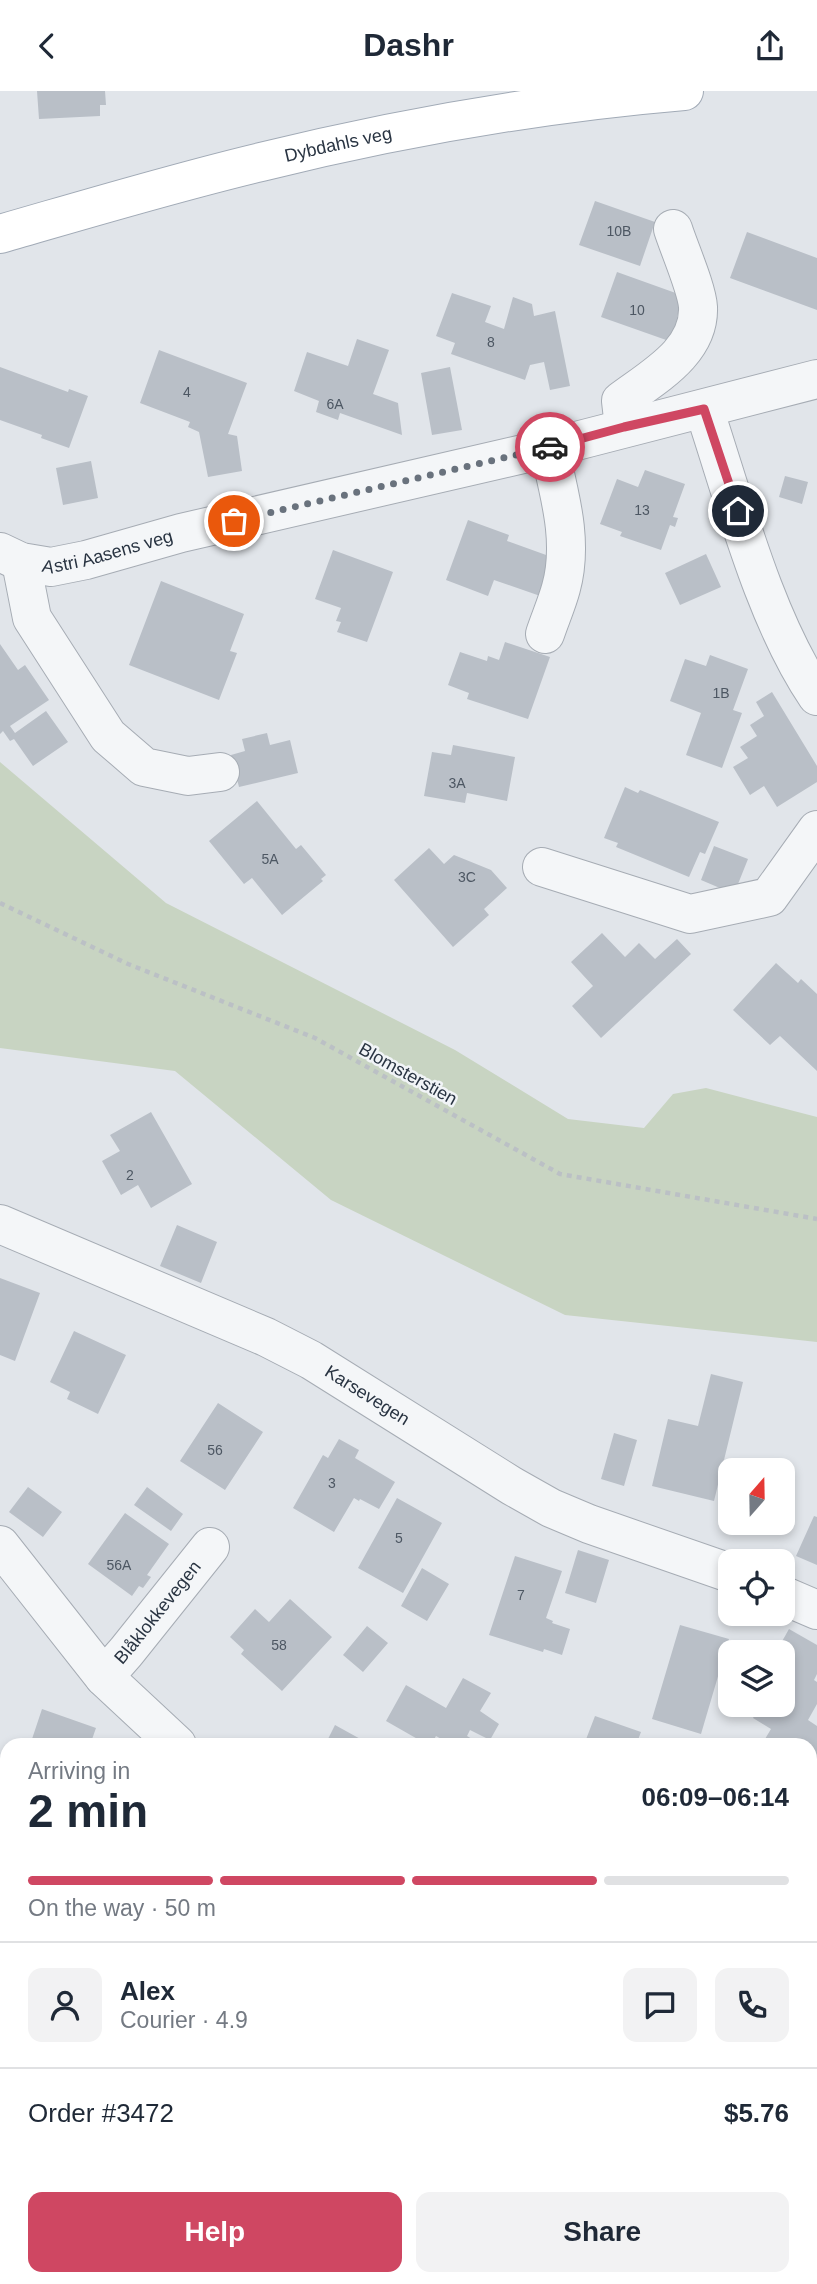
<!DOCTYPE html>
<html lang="en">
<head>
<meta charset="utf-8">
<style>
	body { margin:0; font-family:Helvetica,sans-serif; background:#f2f2f3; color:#1f2937; height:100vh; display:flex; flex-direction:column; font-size:26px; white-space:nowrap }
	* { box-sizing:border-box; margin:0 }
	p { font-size:23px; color:#747a83 }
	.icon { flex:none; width:38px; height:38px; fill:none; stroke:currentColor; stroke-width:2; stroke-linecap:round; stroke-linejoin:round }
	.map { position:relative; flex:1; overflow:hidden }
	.sheet { position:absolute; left:0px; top:1647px; width:817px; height:548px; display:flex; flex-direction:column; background:#fff; border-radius:21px 21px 0 0; box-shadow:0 4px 10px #0003 }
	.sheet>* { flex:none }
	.needle { width:46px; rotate:20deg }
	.controls { position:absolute; left:718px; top:1367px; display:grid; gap:14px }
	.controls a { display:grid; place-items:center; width:77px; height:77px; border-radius:14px; background:#fff; box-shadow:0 4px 10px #0003; font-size:35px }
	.pin { position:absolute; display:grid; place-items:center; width:60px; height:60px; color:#fff; margin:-30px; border:4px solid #fff; border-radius:50%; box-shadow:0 2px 7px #0007 }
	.courier { position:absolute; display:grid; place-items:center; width:70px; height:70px; margin:-35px; border:5px solid #cf4762; border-radius:50%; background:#fff; color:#222; box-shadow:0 2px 9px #0007 }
	.headline em { font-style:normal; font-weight:600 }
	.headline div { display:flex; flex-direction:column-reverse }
	.headline { display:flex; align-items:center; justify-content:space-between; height:119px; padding:0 28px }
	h1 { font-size:46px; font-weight:600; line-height:52px }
	.bar { display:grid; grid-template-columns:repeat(4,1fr); gap:10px 7px; align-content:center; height:84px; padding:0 28px }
	.bar i { height:9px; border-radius:5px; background:#e0e1e3 }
	.bar .selected { background:#cf4762 }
	.bar p { grid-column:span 4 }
	.line { display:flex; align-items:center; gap:18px; padding:0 28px; border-top:2px solid #e0e1e3 }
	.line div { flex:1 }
	.round { display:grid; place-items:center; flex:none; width:74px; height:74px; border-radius:14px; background:#f2f2f3 }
	.button { display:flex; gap:14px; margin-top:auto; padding:14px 28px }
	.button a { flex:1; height:80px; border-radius:14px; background:#cf4762; color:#fff; font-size:28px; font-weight:600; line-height:80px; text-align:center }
	.button a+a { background:#f2f2f3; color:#1f2937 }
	header { display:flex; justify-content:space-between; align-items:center; height:91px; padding:0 28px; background:#fff; font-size:32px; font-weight:600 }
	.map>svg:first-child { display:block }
	.green { fill:#c8d4c2 }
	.building { fill:#b9bfc7 }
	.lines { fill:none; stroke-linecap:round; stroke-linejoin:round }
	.minor-casing { stroke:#a6acb4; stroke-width:40 }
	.major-casing { stroke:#a1aab6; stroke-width:40 }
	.path { stroke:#bbc0c5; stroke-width:4.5; stroke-dasharray:5 5; stroke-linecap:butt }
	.minor { stroke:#f4f6f8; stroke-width:38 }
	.major { stroke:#fff; stroke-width:38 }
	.done { stroke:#69727d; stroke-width:7; stroke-dasharray:0 12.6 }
	.route { stroke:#cf4762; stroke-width:9 }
	.labels { text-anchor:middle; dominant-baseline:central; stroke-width:5; stroke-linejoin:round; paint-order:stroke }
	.number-label { font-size:14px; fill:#4d5763 }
	.street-label { font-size:18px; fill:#293442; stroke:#f1f4f7 }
</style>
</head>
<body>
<header><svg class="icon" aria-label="back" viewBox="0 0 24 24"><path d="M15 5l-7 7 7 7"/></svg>Dashr<svg class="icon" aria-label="share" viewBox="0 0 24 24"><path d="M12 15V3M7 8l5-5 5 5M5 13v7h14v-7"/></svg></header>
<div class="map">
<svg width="817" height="2193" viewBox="0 0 817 2193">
	<rect width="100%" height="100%" fill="#e1e5ea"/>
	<!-- green -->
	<path class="green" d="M0,671L166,812L455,959L568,1028L644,1037L673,1003L706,997L817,1026V1251L565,1224L331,1109L175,980L0,957Z"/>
	<!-- building -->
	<path class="building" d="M37,0H105L106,14H100V25L39,28Z
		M595,110L655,131L640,175L579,154Z
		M747,141L817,167V219L730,187Z
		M617,181L684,205L677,226L686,229L669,250L601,226Z
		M452,202L491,215L485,231L504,238L513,206L532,213L534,225L555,220L570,295L550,299L544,271L530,274L525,289L451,263L455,252L436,245Z
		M357,248L389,259L373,303L398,312L402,344L340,322L338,329L316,321L319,310L294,300L307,261L348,275Z
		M159,259L247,292L228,343L237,345L242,380L208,386L199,341L188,336L190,331L140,312Z
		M0,276L68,301L69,298L88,305L69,357L41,347L42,344L0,329Z
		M450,276L462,339L432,344L421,282Z
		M91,370L98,407L63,414L56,377Z
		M645,379L685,393L673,426L678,427L675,436L670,434L661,459L620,445L622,441L600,433L617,388L638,396Z
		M785,385L808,391L802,413L779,406Z
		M468,429L509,444L507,450L560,469L546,507L494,489L488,505L446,489Z
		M333,459L393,481L367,551L337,541L341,531L336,530L341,517L315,508Z
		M706,463L721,496L680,514L665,482Z
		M161,490L244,523L230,560L237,562L219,609L129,574Z
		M505,551L550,566L528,628L467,608L469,602L448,594L460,561L487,570L488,565L499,569Z
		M0,553L18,579L25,574L49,609L10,635L15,642L46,620L68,651L33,675L14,648L10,650L3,640L0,643Z
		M710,564L748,578L733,619L742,622L722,677L686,664L701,622L670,610L685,568L706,575Z
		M772,601L817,675V691L777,716L764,695L750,704L733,676L748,667L740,656L757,645L750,634L764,625L756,611Z
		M267,642L270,654L290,649L298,682L239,696L231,664L245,660L242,648Z
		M453,654L515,666L507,710L467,702L465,712L424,705L432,661L451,664Z
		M625,696L638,702L640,699L719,731L705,763L700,761L689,786L616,756L618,752L604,747Z
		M257,710L296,758L301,754L326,784L321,788L323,790L282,824L252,787L244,793L209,750Z
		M714,755L748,768L734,803L701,789Z
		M429,757L444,773L454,764L491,779L507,797L484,818L489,824L453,856L394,789Z
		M602,842L625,866L639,852L655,868L677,848L691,863L601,947L572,915L593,895L571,871Z
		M776,872L798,892L801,888L817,903V980L780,945L770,954L733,919Z
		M151,1021L192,1093L151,1117L138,1094L121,1104L102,1070L120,1060L110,1044Z
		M177,1134L217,1151L201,1192L160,1175Z
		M0,1187L40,1202L15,1270L0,1264Z
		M74,1240L126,1264L98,1323L67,1308L70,1301L50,1291Z
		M711,1283L743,1291L714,1410L652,1395L668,1328L698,1335Z
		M218,1312L263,1341L225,1399L180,1370Z
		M614,1342L637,1349L624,1395L601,1388Z
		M339,1348L359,1359L355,1367L395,1391L379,1418L360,1408L359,1410L354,1407L334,1441L293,1417L323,1364L328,1367Z
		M28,1396L62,1421L43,1446L9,1421Z
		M147,1396L183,1423L171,1440L134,1414Z
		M397,1407L442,1432L403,1502L358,1477Z
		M125,1422L169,1453L147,1484L151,1486L143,1497L139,1495L132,1505L88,1473Z
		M814,1425L817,1426V1474L796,1465Z
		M578,1459L609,1469L596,1512L565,1502Z
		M515,1465L562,1480L546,1527L553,1530L552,1532L570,1538L562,1564L544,1558L543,1561L489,1544Z
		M422,1477L449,1493L427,1530L401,1515Z
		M290,1508L332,1546L282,1600L241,1563L244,1559L230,1546L255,1518L269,1531Z
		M680,1534L729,1548L701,1643L652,1628Z
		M367,1535L388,1552L363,1581L343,1564Z
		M789,1538L817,1554V1583L814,1589L817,1591V1613L808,1629L817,1635V1687L810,1699V1654H776L765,1648L771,1638L753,1627L761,1614H782V1561H776Z
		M463,1587L491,1602L480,1620L499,1633L490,1649L470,1639L467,1645L482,1654H452L436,1645L431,1654H428L386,1630L406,1594L446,1617Z
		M42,1618L96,1637L90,1654H30Z
		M595,1625L641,1641L636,1654H593L585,1651Z
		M335,1634L364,1650L362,1654H325Z
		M7,1758V1863L0,1861V1797L6,1780L0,1777Z
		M814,1865L817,1867V1903L810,1899V1872Z
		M0,1972L7,1976V2007L0,2020Z
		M817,2058V2144L810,2141V2074Z
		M0,2152L7,2155V2188H44L41,2193H0Z
		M217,2188H267L265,2193H215Z
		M387,2188H453L450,2193H401Z
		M609,2188H662L659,2193H602Z
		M736,2188H787L785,2193H734Z"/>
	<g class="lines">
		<defs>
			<g id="minor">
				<path d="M704,318C734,408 764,527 817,605"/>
				<path d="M624,336L621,310C653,286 700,261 698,216C697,198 679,157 673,138"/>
				<path id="s1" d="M0,461L21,471L51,476L86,469L181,442L549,357L817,288"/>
				<path d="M21,471L32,527L108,645L144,676L188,685L220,681"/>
				<path d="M545,543C550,528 557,512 561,497C574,450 559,402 549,357"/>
				<path d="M542,776L690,823L769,806L817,739"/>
				<path id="s2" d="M0,1133L266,1246L311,1269L512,1395L551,1417L589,1433L730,1482"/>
				<path d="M0,1454L104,1586L177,1654"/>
				<path d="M782,1504L817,1519"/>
				<path id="s3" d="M104,1586L126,1561L210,1456"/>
				<path d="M0,1922L7,1927"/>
				<path d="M810,2001L817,2003"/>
				<path d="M0,2114L7,2116"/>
				<path d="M93,2193L96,2188"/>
				<path d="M492,2193L494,2188"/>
				<path d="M686,2193L688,2188"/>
			</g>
			<g id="major">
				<path id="s4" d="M0,143C87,118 173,92 261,71C399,37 542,12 684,0"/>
			</g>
		</defs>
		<!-- minor casing -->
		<use href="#minor" class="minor-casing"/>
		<!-- major casing -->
		<use href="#major" class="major-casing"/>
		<!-- path -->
		<path class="path" d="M0,812L128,873L315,947L560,1083L817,1128"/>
		<!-- minor -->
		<use href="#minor" class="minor"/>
		<!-- major -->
		<use href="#major" class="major"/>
	</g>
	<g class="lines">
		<!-- done -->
		<path class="done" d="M234,430L550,356"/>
		<!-- route -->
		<path class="route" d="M550,356L624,336L704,318L738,420"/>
	</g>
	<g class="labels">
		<!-- number labels -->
		<g class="number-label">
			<text x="619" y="140">10B</text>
			<text x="637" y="219">10</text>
			<text x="491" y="251">8</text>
			<text x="187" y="301">4</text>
			<text x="335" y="313">6A</text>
			<text x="642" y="419">13</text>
			<text x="721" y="602">1B</text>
			<text x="457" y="692">3A</text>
			<text x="270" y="768">5A</text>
			<text x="467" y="786">3C</text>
			<text x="130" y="1084">2</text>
			<text x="215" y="1359">56</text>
			<text x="332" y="1392">3</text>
			<text x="399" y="1447">5</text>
			<text x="119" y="1474">56A</text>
			<text x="521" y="1504">7</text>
			<text x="279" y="1554">58</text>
		</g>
		<!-- street labels -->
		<g class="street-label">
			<text stroke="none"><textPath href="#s4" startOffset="350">Dybdahls veg</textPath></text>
			<text stroke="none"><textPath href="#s1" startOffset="112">Astri Aasens veg</textPath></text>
			<text transform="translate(408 983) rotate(29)">Blomsterstien</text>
			<text stroke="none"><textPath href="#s2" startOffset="406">Karsevegen</textPath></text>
			<text stroke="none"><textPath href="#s3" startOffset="84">Blåklokkevegen</textPath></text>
		</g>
	</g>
</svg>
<div class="controls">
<a><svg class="needle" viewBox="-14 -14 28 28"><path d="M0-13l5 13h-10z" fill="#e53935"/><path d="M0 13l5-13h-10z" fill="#747a83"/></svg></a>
<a><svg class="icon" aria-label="locate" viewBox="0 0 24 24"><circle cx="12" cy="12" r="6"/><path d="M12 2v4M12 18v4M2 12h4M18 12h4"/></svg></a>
<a><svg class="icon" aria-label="layers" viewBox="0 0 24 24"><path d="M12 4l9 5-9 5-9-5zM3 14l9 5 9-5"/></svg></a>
</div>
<div class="pin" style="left:234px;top:430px;background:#ea580c"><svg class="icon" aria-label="bag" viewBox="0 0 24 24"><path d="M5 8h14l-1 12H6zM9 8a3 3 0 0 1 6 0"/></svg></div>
<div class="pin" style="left:738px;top:420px;background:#1f2937"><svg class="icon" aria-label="home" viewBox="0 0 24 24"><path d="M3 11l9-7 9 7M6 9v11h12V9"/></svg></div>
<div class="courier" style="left:550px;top:356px"><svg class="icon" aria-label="car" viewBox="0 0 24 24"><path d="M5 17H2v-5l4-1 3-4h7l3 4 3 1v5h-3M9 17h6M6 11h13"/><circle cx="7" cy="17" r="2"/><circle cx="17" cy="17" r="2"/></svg></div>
<section class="sheet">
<div class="headline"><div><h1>2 min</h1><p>Arriving in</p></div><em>06:09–06:14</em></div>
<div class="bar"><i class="selected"></i><i class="selected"></i><i class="selected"></i><i></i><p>On the way · 50 m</p></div>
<div class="line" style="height:126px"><a class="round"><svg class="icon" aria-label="person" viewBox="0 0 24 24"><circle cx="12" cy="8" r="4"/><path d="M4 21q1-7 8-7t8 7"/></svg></a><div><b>Alex</b><p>Courier · 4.9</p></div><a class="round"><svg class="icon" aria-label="chat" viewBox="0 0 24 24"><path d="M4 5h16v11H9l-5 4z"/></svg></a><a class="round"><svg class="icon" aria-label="phone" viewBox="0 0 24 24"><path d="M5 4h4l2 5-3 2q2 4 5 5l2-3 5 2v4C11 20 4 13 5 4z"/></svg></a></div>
<div class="line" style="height:91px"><div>Order #3472</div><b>$5.76</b></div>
<div class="button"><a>Help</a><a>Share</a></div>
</section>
</div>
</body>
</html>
